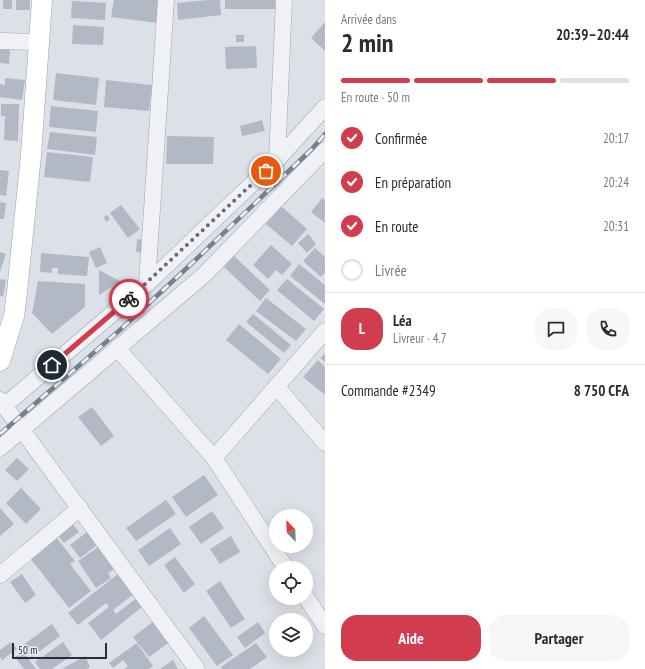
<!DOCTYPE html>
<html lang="fr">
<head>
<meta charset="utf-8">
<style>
	body { margin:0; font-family:"PT Sans Narrow",sans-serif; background:#f7f7f7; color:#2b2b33; height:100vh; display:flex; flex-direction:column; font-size:15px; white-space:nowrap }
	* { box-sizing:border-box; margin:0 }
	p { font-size:13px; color:#7c7c81 }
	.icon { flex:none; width:22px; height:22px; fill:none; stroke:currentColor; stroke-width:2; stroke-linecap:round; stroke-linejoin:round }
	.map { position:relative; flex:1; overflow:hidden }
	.side { display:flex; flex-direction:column; background:#fff; width:320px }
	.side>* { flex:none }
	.needle { width:26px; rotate:337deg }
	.controls { position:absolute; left:269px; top:509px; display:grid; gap:8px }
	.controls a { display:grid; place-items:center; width:44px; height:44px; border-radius:50%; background:#fff; box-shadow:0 4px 16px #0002; font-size:20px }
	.scale { position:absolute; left:12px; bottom:10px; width:95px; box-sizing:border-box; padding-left:4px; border:2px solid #262d3d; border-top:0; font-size:11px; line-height:14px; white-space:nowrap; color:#262d3d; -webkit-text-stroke:3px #ebeff4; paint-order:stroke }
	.pin { position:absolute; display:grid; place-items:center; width:34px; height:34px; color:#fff; margin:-17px; border:2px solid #fff; border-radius:50%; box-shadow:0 1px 4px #0007 }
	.courier { position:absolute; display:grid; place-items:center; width:40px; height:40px; margin:-20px; border:3px solid #d13c4e; border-radius:50%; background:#fff; color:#222; box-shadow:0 1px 5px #0007 }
	.headline em { font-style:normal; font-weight:600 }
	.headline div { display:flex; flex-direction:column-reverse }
	.headline { display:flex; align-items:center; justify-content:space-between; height:68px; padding:0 16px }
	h1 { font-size:26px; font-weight:600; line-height:30px }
	.bar { display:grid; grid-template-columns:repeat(4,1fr); gap:6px 4px; align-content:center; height:48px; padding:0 16px }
	.bar i { height:5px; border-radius:3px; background:#e1e1e2 }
	.bar .selected { background:#d13c4e }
	.bar p { grid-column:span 4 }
	.line { display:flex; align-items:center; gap:10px; padding:0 16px; border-top:1px solid #e1e1e2 }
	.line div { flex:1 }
	.round { display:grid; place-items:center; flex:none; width:42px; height:42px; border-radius:16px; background:#f7f7f7 }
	ol { padding:0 16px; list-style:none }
	li { display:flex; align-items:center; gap:12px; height:44px }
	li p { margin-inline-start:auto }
	li .icon { padding:4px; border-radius:50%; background:#d13c4e; color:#fff; stroke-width:4 }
	li:last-child { color:#7c7c81 }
	li i { width:22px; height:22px; border:2px solid #e1e1e2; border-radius:50% }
	.primary-button { display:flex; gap:8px; margin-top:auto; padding:8px 16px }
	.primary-button a { flex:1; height:46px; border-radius:16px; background:#d13c4e; color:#fff; font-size:16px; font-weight:600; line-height:46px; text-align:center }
	.primary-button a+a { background:#f7f7f7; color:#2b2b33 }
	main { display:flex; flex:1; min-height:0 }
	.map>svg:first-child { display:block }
	.building { fill:#b3b9c4 }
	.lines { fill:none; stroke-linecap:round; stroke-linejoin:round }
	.minor-casing { stroke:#a2a7b1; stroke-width:17 }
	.major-casing { stroke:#9ba4b3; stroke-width:21 }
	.minor { stroke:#eff1f5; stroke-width:16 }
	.major { stroke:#fff; stroke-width:20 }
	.rail-casing { stroke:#757f90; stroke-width:4.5 }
	.rail { stroke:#ebeff4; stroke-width:3; stroke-dasharray:9; stroke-linecap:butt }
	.done { stroke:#666c78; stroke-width:4; stroke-dasharray:0 7.2 }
	.route { stroke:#d13c4e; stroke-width:5 }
</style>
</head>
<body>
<main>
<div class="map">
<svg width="325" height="669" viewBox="0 0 325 669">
	<rect width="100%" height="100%" fill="#dce0e7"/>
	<!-- building -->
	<path class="building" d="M3,0H12V9H3Z
		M16,0H30V10H16Z
		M114,0H161L158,23L111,17Z
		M208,0H220L221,15L178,20L177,3Z
		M225,0H275V9H225Z
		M72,1L106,3L105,20L71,18Z
		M325,22V51L311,38Z
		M73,25L104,27L103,45L72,44Z
		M236,35H244V42H236Z
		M256,46L257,68L226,69L225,47Z
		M0,49L10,50L9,64L0,63Z
		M56,73L99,78L96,105L53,100Z
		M5,78L25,80L22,100L0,97V84L5,85Z
		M106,80L152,85L149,111L104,107Z
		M1,104H19L18,141L4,140L5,116H1Z
		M51,106L98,111L96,132L49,127Z
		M262,120L265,131L242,136L240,126Z
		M50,132L97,137L95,155L47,149Z
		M167,136L214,137L213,164H166Z
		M47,152L93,157L90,182L44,177Z
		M0,170L9,171L6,196L0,195Z
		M322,198L325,200V223L311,212Z
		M0,202L6,203L4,219H0Z
		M121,205L140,229L128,238L110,213Z
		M281,206L307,229L292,246L266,224Z
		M107,215L110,219L106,222L104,217Z
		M308,234L316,244L307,253L298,243Z
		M137,239L146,240L144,253L136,252Z
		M271,245L292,264L282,275L276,270L268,279L253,265Z
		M100,247L107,263L96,268L89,252Z
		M315,248L325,257V273L321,277L303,261Z
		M0,252L6,254L0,272Z
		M41,253L89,257L87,276L58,274V268H52V273L40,272Z
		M234,256L270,290L260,301L224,267Z
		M299,264L325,285V304L290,276Z
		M99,270L120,281L99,295Z
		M0,279L6,280L3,297L0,296Z
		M287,279L324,309L314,321L277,290Z
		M38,281L85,284V307L52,334L32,313Z
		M266,298L306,329L296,341L256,311Z
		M253,314L291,345L284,353L246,322Z
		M239,324L281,359L268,374L226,340Z
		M325,353V362L320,358Z
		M318,360L325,367V395L303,377Z
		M92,407L114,436L101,446L78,417Z
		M17,458L29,469L17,481L5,470Z
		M204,475L218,495L186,517L172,497Z
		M21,488L41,509L26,524L6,503Z
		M166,500L176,514L136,541L126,528Z
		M0,508L14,524L0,536Z
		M212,511L224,528L201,544L189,527Z
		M69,519L79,532L64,543L54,530Z
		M170,528L181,544L149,566L138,550Z
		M87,532L97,545L80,558L70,545Z
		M231,536L240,552L220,564L210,549Z
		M56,537L75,561L70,564L91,591L69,608L30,558Z
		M104,543L119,565L108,573L111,578L96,588L78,561Z
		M175,557L195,584L184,593L164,565Z
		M123,570L139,590L113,610L116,614L142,594L148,602L101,640L88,623L109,607L106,603L78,625L68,613Z
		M22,574L36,595L25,603L10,582Z
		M220,581L245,619L231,628L206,591Z
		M204,616L233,655L217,666L189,628Z
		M159,617L175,638L149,657L133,637Z
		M258,622L265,633L245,648L237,637Z
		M52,624L60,636L32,657L23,645Z
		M11,642L17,649L2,660L0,657V650Z
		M63,642L72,655L52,669H40L35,662Z
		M137,643L153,666L149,669H124L128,666L123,660L113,668L109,663Z
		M256,643L267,657L250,669H222L221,667Z
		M23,651L36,669H24L15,657Z
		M85,656L90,667L87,669H62Z
		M173,660L178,669H160Z"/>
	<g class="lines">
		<defs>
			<path id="minor" d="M0,41L38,42
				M277,160L284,0
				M147,284L166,0
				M117,348L214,458L286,568
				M276,386L325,443
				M0,400L197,669
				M4,406L147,284L277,160L325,107
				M0,448L204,275L325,150
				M214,458L325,331
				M0,575L80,508
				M306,597L325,626"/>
			<path id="major" d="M0,361L14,316L17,292L31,155L42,0"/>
		</defs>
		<!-- minor casing -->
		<use href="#minor" class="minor-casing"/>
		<!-- major casing -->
		<use href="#major" class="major-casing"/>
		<!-- minor -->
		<use href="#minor" class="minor"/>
		<!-- major -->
		<use href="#major" class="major"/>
		<defs>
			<path id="rail" d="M0,434L120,330L189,266L312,149L325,134"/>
		</defs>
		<!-- rail casing -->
		<use href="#rail" class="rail-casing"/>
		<!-- rail -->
		<use href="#rail" class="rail"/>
	</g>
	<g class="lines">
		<!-- done -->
		<path class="done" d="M129,299L266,171"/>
		<!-- route -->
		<path class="route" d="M52,365L129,299"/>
	</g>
</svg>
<div class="controls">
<a><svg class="needle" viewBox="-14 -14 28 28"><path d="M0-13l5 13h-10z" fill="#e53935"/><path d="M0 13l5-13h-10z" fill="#7c7c81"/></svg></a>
<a><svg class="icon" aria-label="locate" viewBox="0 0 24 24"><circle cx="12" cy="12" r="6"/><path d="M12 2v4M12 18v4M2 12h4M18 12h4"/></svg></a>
<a><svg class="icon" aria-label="layers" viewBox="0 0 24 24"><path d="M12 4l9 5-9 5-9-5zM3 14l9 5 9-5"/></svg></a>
</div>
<div class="scale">50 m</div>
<div class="pin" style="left:266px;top:171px;background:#ea580c"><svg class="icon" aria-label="bag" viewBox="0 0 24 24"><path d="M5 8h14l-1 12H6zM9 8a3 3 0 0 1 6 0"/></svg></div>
<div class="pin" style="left:52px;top:365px;background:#1f2937"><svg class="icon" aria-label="home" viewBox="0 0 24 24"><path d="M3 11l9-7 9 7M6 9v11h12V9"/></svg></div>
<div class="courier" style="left:129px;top:299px"><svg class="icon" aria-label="bike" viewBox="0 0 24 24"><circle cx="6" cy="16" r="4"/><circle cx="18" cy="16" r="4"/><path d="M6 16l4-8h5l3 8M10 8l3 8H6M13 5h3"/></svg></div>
</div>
<section class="side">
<div class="headline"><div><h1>2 min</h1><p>Arrivée dans</p></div><em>20:39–20:44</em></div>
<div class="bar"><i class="selected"></i><i class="selected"></i><i class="selected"></i><i></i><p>En route · 50 m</p></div>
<ol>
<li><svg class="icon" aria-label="check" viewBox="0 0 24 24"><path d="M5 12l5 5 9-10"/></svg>Confirmée<p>20:17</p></li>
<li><svg class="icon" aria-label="check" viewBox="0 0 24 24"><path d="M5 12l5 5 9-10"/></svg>En préparation<p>20:24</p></li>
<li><svg class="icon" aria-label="check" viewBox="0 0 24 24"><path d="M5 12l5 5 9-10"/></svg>En route<p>20:31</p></li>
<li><i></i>Livrée</li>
</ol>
<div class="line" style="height:72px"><b class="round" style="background:#d13c4e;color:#fff">L</b><div><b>Léa</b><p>Livreur · 4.7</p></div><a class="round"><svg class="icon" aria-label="chat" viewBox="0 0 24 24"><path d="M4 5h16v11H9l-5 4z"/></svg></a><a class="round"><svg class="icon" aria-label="phone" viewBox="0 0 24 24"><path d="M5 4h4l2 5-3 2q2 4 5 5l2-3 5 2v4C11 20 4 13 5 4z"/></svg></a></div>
<div class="line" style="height:52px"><div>Commande #2349</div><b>8 750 CFA</b></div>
<div class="primary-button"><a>Aide</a><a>Partager</a></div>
</section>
</main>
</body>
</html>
